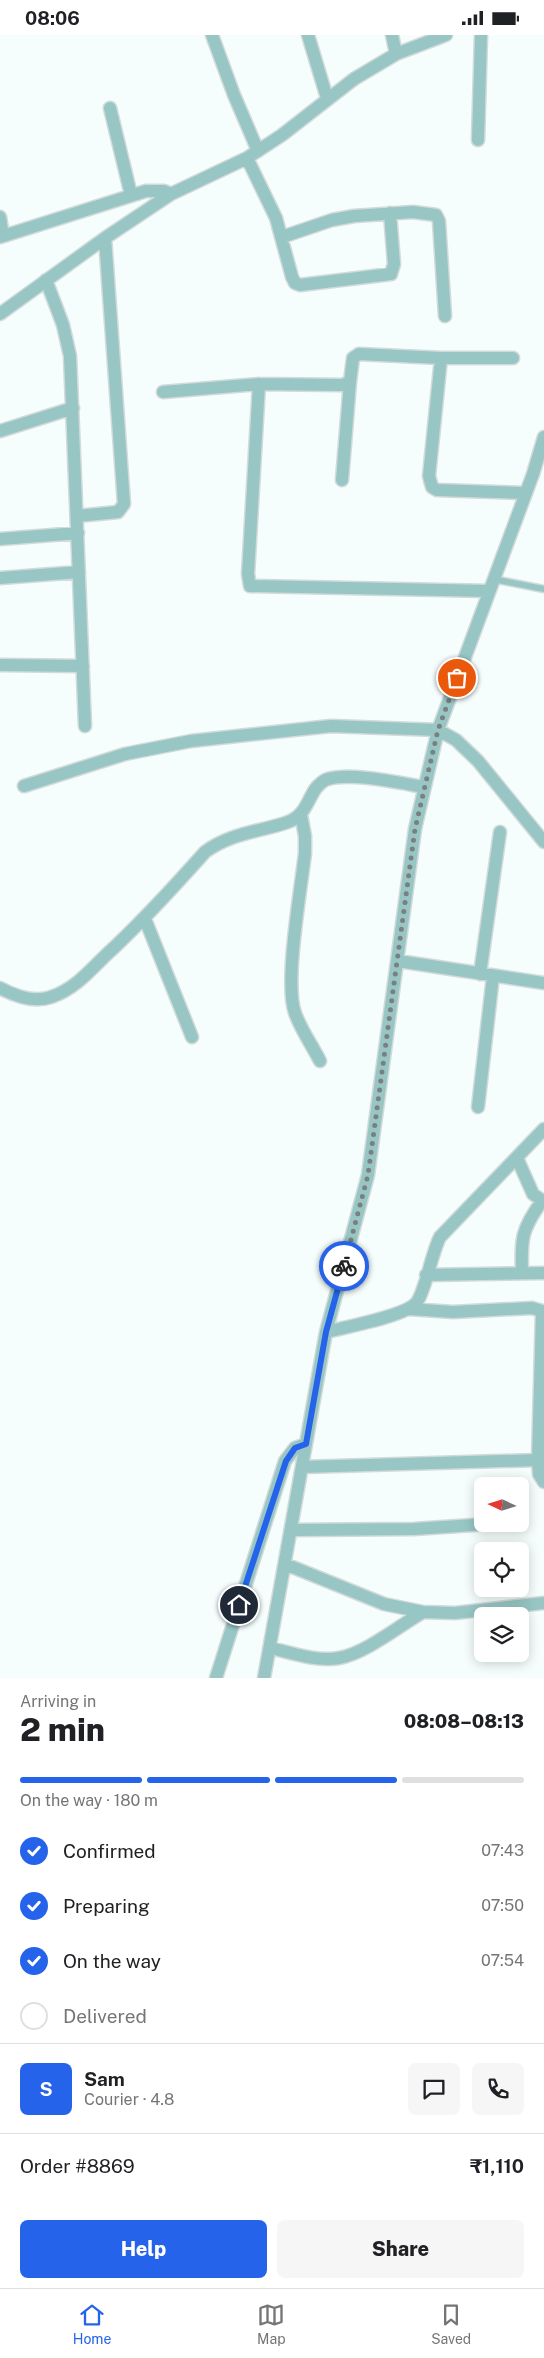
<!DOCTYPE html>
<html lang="en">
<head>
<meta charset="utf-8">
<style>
	body { margin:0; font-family:"Public Sans",sans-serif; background:#f6f6f6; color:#202124; height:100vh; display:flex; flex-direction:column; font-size:19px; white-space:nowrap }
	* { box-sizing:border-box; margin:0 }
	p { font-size:16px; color:#757577 }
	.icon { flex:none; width:28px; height:28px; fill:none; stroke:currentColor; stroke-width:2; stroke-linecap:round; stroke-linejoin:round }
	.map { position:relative; height:1643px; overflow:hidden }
	.panel { display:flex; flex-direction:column; background:#fff; flex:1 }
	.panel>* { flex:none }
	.needle { width:32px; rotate:274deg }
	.fabs { position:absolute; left:474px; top:1442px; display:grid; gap:10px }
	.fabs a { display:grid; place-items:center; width:55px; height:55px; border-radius:8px; background:#fff; box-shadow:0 2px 12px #0003; font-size:25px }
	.pin { position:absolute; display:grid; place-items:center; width:42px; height:42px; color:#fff; margin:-21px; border:2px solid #fff; border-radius:50%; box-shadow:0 1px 5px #0007 }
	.courier { position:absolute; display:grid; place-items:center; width:50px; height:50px; margin:-25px; border:4px solid #2563eb; border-radius:50%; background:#fff; color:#222; box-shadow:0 1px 6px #0007 }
	.overview em { font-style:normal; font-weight:800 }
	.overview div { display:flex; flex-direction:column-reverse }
	.overview { display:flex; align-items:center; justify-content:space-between; height:85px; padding:0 20px }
	h1 { font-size:32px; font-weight:800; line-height:38px }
	.bar { display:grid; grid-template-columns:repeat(4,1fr); gap:8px 5px; align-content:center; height:60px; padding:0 20px }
	.bar i { height:6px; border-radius:4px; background:#e0e0e0 }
	.bar .current { background:#2563eb }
	.bar p { grid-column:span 4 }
	.line { display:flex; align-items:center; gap:12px; padding:0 20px; border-top:1px solid #e0e0e0 }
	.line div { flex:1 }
	.round { display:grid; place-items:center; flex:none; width:52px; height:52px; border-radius:8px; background:#f6f6f6 }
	ol { padding:0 20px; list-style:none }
	li { display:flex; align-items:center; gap:15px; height:55px }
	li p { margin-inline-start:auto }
	li .icon { padding:5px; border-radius:50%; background:#2563eb; color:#fff; stroke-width:4 }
	li:last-child { color:#757577 }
	li i { width:28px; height:28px; border:2px solid #e0e0e0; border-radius:50% }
	.action { display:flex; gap:10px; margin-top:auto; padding:10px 20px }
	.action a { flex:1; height:58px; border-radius:8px; background:#2563eb; color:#fff; font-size:20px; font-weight:800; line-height:58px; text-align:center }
	.action a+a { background:#f6f6f6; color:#202124 }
	.status { display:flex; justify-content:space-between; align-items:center; height:35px; padding:0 25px; background:#fff; direction:ltr }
	.status svg { height:14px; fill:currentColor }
	.tabs { display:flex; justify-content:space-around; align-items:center; height:70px; border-top:1px solid #e0e0e0; background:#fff; font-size:14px; color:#757577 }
	.tabs a { display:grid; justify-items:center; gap:2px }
	.tabs .current { color:#2563eb }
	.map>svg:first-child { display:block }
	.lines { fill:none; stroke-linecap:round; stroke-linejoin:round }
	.lane-casing { stroke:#d3dbda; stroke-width:9 }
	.street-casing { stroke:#d3dbda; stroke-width:15 }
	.lane { stroke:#97c6c4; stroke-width:6 }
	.street { stroke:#97c6c4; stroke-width:12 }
	.done { stroke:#7a7f7f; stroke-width:5; stroke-dasharray:0 9 }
	.route { stroke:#2563eb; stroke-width:6 }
</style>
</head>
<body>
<div class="status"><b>08:06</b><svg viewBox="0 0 49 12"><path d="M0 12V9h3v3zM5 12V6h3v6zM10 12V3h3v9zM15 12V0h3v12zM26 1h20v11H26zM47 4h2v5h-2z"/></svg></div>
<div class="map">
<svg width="544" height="1643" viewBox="0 0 544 1643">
	<rect width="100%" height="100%" fill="#f5fefd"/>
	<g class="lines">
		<defs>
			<path id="lane" d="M493,544L544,554"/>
			<path id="street" d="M212,0L234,60L258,116
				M308,0L327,63
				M392,0L396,19
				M110,73L131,160
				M478,105L481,0
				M247,123L276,183L292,242L295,248L300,250L391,239L394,229L390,178
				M0,182L3,201
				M0,202L146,156H164L171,159
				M282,202L332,185L354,181L413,177L436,180L439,186L445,281
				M46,245L63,290L70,321L85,691
				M0,279L105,203L171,159L247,123L282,100L354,44L396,19L446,0
				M441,323L429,441L432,452L437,455L525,458
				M259,349L248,539L250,551L489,556
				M163,357L259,349L342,350L350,347L353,323L359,319L441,323H513
				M0,396L73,373
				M342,445L350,347
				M77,481L118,477L124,469L105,203
				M0,504L78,498
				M0,543L79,537
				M0,630L83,631
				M24,751L125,719L191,706L331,691L438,695L456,705L478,726L544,807
				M301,780L305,801V818C301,854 284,948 295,978C301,995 312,1010 320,1026
				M145,884L192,1002
				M398,926L544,948
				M480,939L500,797
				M0,953C15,961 34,968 51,962C73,955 89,937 105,921C141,888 173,853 205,817C230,798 259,797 288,787C305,781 307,766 316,753C320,749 323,745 328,744C350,737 400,748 424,752
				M478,1072L493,941
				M517,1123L533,1159L544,1167
				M522,1238C521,1204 521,1195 542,1166
				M426,1240L544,1238
				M409,1274L453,1277L532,1273L542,1276L538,1425L539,1439L544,1447
				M326,1297C345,1292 407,1281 417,1267C426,1254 431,1220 440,1202L544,1094
				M302,1432L538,1425
				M291,1495L414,1494L488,1489
				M285,1529L384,1569L423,1577L455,1578L544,1568
				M271,1613C292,1618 317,1627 339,1623C366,1618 399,1591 423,1577
				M216,1643L285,1426L295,1413L306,1409
				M264,1643L326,1297L368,1140L415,794L438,695L533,439L544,402"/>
		</defs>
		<!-- lane casing -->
		<use href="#lane" class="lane-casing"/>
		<!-- street casing -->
		<use href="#street" class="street-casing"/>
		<!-- lane -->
		<use href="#lane" class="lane"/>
		<!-- street -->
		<use href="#street" class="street"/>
	</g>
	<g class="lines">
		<!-- done -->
		<path class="done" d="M344,1231L368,1140L415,794L438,695L457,643"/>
		<!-- route -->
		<path class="route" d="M239,1570L286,1426L295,1413L306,1409L326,1297L344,1231"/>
	</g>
</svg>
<div class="fabs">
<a><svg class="needle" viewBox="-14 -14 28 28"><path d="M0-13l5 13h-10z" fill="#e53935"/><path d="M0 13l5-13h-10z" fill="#757577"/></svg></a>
<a><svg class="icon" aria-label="locate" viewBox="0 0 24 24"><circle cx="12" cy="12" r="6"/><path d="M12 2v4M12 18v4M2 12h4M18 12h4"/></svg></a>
<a><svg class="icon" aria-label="layers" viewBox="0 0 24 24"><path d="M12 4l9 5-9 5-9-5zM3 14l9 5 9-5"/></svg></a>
</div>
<div class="pin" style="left:457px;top:643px;background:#ea580c"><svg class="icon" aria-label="bag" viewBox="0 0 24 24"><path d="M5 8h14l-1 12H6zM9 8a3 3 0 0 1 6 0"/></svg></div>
<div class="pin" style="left:239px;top:1570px;background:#1f2937"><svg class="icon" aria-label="home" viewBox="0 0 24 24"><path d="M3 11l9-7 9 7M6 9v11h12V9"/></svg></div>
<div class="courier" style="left:344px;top:1231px"><svg class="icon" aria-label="bike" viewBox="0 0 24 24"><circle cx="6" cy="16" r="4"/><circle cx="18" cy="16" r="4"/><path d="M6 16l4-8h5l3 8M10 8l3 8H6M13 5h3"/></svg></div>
</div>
<section class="panel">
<div class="overview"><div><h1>2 min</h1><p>Arriving in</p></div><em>08:08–08:13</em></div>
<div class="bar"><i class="current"></i><i class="current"></i><i class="current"></i><i></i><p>On the way · 180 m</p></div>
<ol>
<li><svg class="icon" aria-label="check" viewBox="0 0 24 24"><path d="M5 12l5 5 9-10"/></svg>Confirmed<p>07:43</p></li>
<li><svg class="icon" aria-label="check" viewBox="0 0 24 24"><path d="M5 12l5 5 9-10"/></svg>Preparing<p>07:50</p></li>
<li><svg class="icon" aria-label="check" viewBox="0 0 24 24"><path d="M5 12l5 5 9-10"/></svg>On the way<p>07:54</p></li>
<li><i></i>Delivered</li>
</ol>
<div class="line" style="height:90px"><b class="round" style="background:#2563eb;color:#fff">S</b><div><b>Sam</b><p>Courier · 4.8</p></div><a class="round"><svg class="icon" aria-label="chat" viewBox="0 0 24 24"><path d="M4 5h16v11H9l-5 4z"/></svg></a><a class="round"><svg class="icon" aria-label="phone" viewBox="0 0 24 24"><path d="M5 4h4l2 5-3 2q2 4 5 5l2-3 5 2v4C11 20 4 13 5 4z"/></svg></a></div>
<div class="line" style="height:65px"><div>Order #8869</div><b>₹1,110</b></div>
<div class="action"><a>Help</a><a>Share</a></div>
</section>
<nav class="tabs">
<a class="current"><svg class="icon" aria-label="home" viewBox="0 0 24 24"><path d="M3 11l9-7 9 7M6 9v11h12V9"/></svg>Home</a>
<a><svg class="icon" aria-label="map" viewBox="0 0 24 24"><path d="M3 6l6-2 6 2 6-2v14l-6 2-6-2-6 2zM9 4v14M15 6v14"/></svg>Map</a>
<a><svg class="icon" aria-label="saved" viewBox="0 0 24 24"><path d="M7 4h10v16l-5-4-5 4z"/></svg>Saved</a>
</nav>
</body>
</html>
